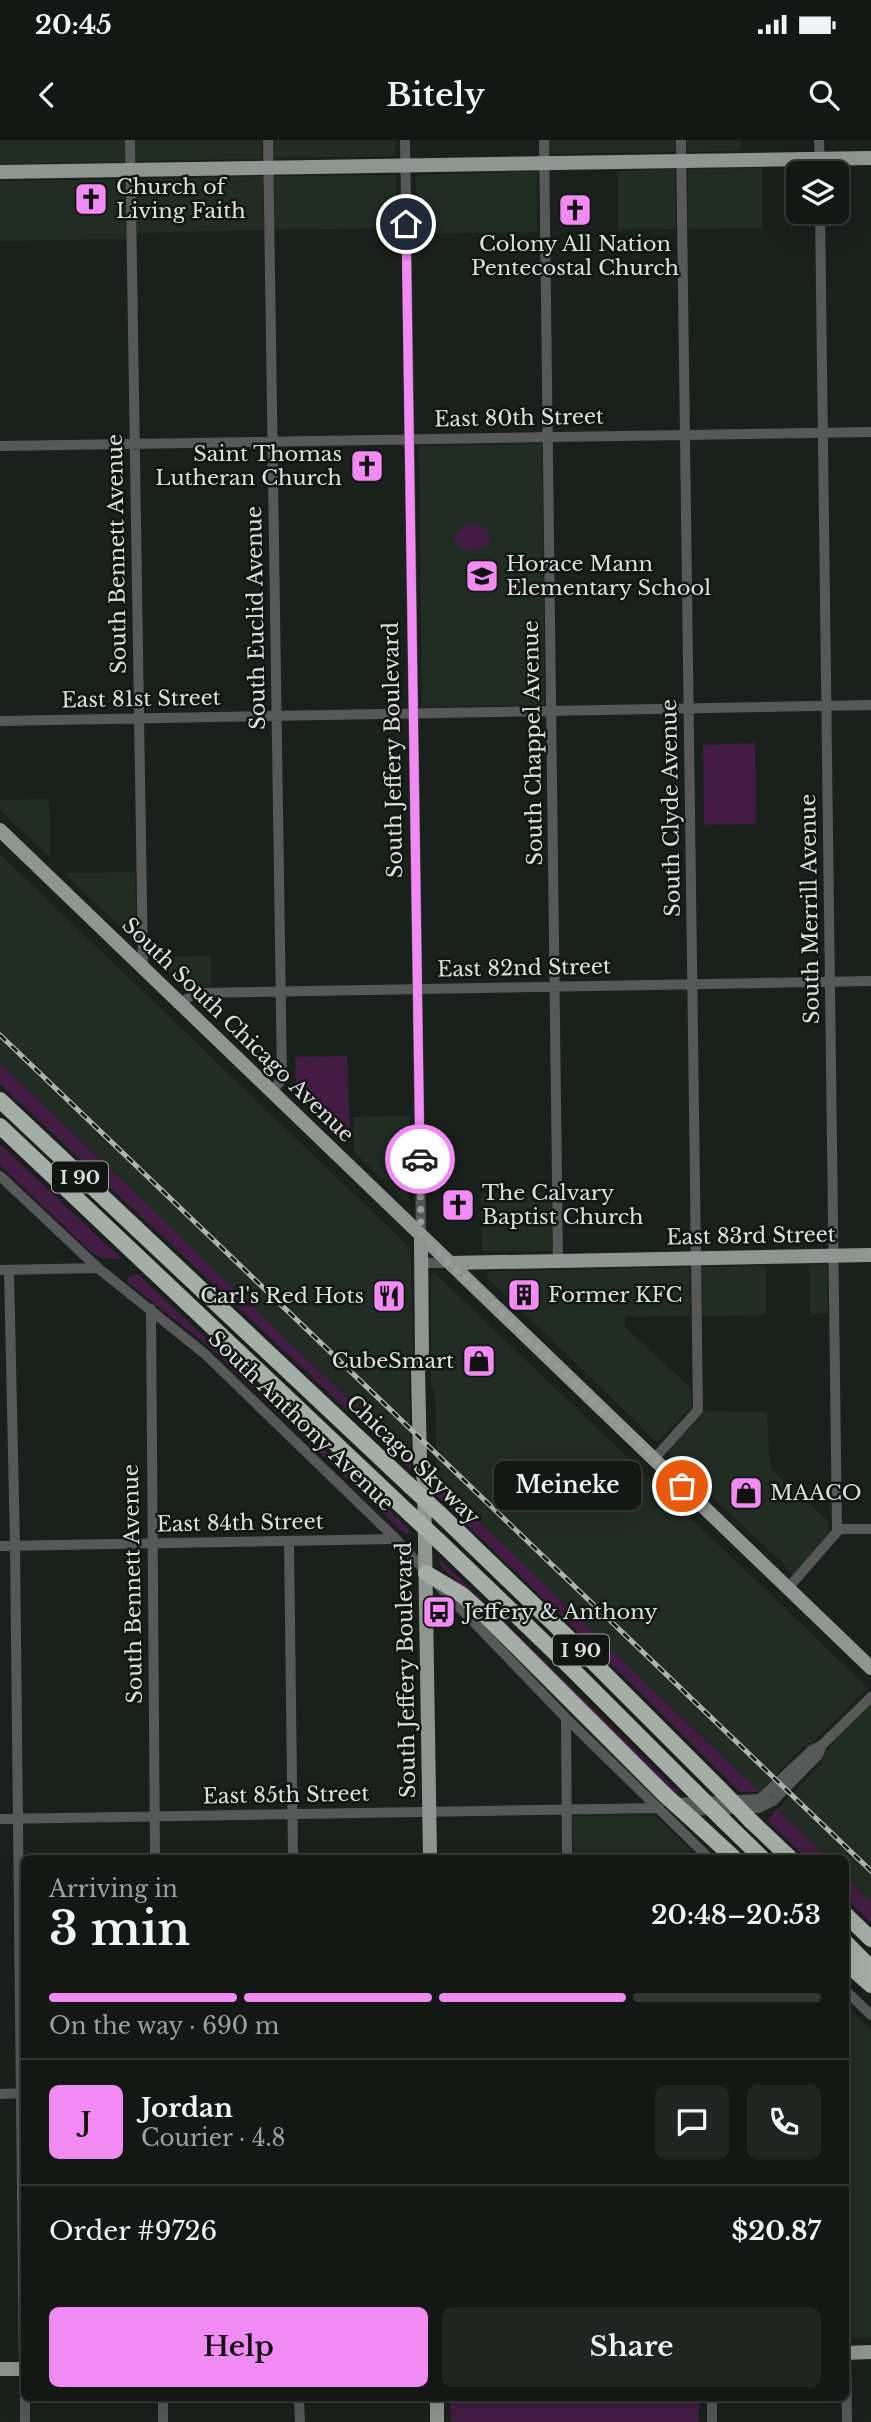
<!DOCTYPE html>
<html lang="en">
<head>
<meta charset="utf-8">
<style>
	body { margin:0; font-family:"Libre Baskerville",serif; background:#212522; color:#f1f3f6; height:100vh; display:flex; flex-direction:column; font-size:26px; white-space:nowrap }
	* { box-sizing:border-box; margin:0 }
	p { font-size:23px; color:#9da0a0 }
	.icon { flex:none; width:38px; height:38px; fill:none; stroke:currentColor; stroke-width:2; stroke-linecap:round; stroke-linejoin:round }
	.map { position:relative; flex:1; overflow:hidden }
	.panel { position:absolute; left:21px; top:1715px; width:828px; height:546px; display:flex; flex-direction:column; background:#141814; border-radius:10px; box-shadow:0 7px 28px #0002,0 0 0 2px #333734 }
	.panel>* { flex:none }
	.fabs { position:absolute; left:786px; top:21px; display:grid; gap:14px }
	.fabs a { display:grid; place-items:center; width:63px; height:63px; border-radius:10px; background:#141814; box-shadow:0 7px 28px #0002,0 0 0 2px #333734; font-size:35px }
	.pin { position:absolute; display:grid; place-items:center; width:60px; height:60px; color:#fff; margin:-30px; border:4px solid #fff; border-radius:50%; box-shadow:0 2px 7px #0007 }
	.courier { position:absolute; display:grid; place-items:center; width:70px; height:70px; margin:-35px; border:5px solid #f28af3; border-radius:50%; background:#fff; color:#222; box-shadow:0 2px 9px #0007 }
	.bubble { position:absolute; height:49px; border-radius:10px; background:#141814; box-shadow:0 7px 28px #0002,0 0 0 2px #333734; font-size:23px; font-weight:600; line-height:49px; text-align:center }
	.head em { font-style:normal; font-weight:600 }
	.head div { display:flex; flex-direction:column-reverse }
	.head { display:flex; align-items:center; justify-content:space-between; height:119px; padding:0 28px }
	h1 { font-size:46px; font-weight:600; line-height:52px }
	.bar { display:grid; grid-template-columns:repeat(4,1fr); gap:10px 7px; align-content:center; height:84px; padding:0 28px }
	.bar i { height:9px; border-radius:5px; background:#333734 }
	.bar .on { background:#f28af3 }
	.bar p { grid-column:span 4 }
	.line { display:flex; align-items:center; gap:18px; padding:0 28px; border-top:2px solid #333734 }
	.line div { flex:1 }
	.round { display:grid; place-items:center; flex:none; width:74px; height:74px; border-radius:10px; background:#212522 }
	.primary-button { display:flex; gap:14px; margin-top:auto; padding:14px 28px }
	.primary-button a { flex:1; height:80px; border-radius:10px; background:#f28af3; color:#111; font-size:28px; font-weight:600; line-height:80px; text-align:center }
	.primary-button a+a { background:#212522; color:#f1f3f6 }
	.status { display:flex; justify-content:space-between; align-items:center; height:49px; padding:0 35px; background:#141814; direction:ltr }
	.status svg { height:19px; fill:currentColor }
	header { display:flex; justify-content:space-between; align-items:center; height:91px; padding:0 28px; background:#141814; font-size:32px; font-weight:600 }
	.map>svg:first-child { display:block }
	.built { fill:#212c23 }
	.green { fill:#431c44 }
	.lines { fill:none; stroke-linecap:round; stroke-linejoin:round }
	.minor { stroke:#565957; stroke-width:10 }
	.major { stroke:#8f9590; stroke-width:14 }
	.highway { stroke:#a5ada7; stroke-width:16 }
	.rail-casing { stroke:#afb3b0; stroke-width:5 }
	.rail { stroke:#111612; stroke-width:2.5; stroke-dasharray:8; stroke-linecap:butt }
	.highway-bridge { stroke:#a5ada7; stroke-width:16 }
	.done { stroke:#989d99; stroke-width:7; stroke-dasharray:0 12.6 }
	.route { stroke:#f28af3; stroke-width:9 }
	.labels { text-anchor:middle; dominant-baseline:central; stroke-width:5; stroke-linejoin:round; paint-order:stroke }
	.shield { fill:#111612; stroke:#9fa3a0; stroke-width:2 }
	.shield-label { font-size:19px; font-weight:bold; fill:#dce0dd }
	.poi-label { font-size:21px; fill:#dce0dd; stroke:#111612; text-anchor:start }
	.street-label { font-size:21px; fill:#dce0dd; stroke:#111612 }
</style>
</head>
<body>
<div class="status"><b>20:45</b><svg viewBox="0 0 49 12"><path d="M0 12V9h3v3zM5 12V6h3v6zM10 12V3h3v9zM15 12V0h3v12zM26 1h20v11H26zM47 4h2v5h-2z"/></svg></div>
<header><svg class="icon" aria-label="back" viewBox="0 0 24 24"><path d="M15 5l-7 7 7 7"/></svg>Bitely<svg class="icon" aria-label="search" viewBox="0 0 24 24"><circle cx="10" cy="10" r="6"/><path d="M15 15l6 6"/></svg></header>
<div class="map">
<svg width="871" height="2282" viewBox="0 0 871 2282">
	<rect width="100%" height="100%" fill="#1a201b"/>
	<!-- built -->
	<path class="built" d="M0,0H125V22L0,24Z
		M135,0H262V19L135,21Z
		M273,0H395V16L273,18Z
		M548,0H676V12L548,14Z
		M687,0H741V11L687,12Z
		M762,28V88L688,89V29Z
		M675,29L676,89L618,90V31Z
		M537,31V92L416,94V35Z
		M396,35L397,88L274,90L273,36Z
		M263,36L264,90L136,93L135,39Z
		M124,39L126,99L0,101V41Z
		M542,304L545,565L422,567L419,306Z
		M49,659L50,717L0,670V660Z
		M0,714L410,1108L414,1230L409,1227L411,1319L0,923Z
		M135,732L137,795L131,797L64,733Z
		M211,816V846H182L153,817Z
		M410,976L409,1060L406,1062L354,1012L353,977Z
		M551,1052L553,1111H482L481,1053Z
		M809,1125H827L828,1174H810Z
		M766,1126V1175L702,1176L701,1127Z
		M689,1127L690,1176L625,1177V1187L691,1248L692,1267L657,1302L490,1141L486,1133L491,1131Z
		M434,1132L868,1548L807,1608L804,1606L759,1652L437,1341L435,1251L431,1246V1136Z
		M703,1271L767,1272L770,1328L829,1382V1395L793,1434L665,1311Z
		M871,1564V1762L845,1736V1718H827L777,1669L822,1623L819,1619L836,1599Z
		M655,1675L698,1718H573L572,1676Z
		M845,1865L871,1890V2198H845Z"/>
	<!-- green -->
	<path class="green" d="M474,384L486,389L490,397L489,403C477,412 465,413 455,402L454,396L462,388Z
		M755,603L756,684L704,685L703,605Z
		M347,916L350,994L345,997L296,949L295,917Z
		M0,923L411,1319V1330L0,944Z
		M0,1004L122,1119L102,1118L92,1113L0,1025Z
		M138,1134L409,1389L410,1393L405,1394L206,1204L129,1144L127,1141L129,1136Z
		M437,1341L759,1652H740L642,1554L437,1356Z
		M439,1418L679,1653L672,1654L441,1426Z
		M777,1669L827,1718H806L767,1680Z
		M845,1736L871,1762V1783L845,1757Z
		M450,2258H699V2282H451Z"/>
	<g class="lines">
		<!-- minor -->
		<path class="minor" d="M130,0L143,827
			M268,0L282,939L272,951
			M405,0L421,1095
			M544,0L558,1121
			M819,0L820,33
			M0,306L871,292
			M0,581L871,565
			M181,863L195,853L871,841
			M0,1036L98,1128L205,1214L396,1399L428,1434
			M422,1123H450
			M0,1130L98,1128
			M9,1130L15,1406L24,2239
			M151,1169L155,1718
			M654,1319L698,1270L681,0
			M837,1389H871
			M289,1401L293,1718
			M0,1406L396,1399
			M439,1446L566,1578L709,1718
			M788,1448L837,1392L820,72
			M566,1578L567,1718
			M673,1663L760,1659L812,1610L822,1605L871,1557
			M682,1671L759,1668L773,1661L818,1615L822,1605
			M0,1679L659,1668
			M845,1850L871,1875
			M0,1954L24,1953
			M846,2213L847,2282
			M25,2258V2282
			M163,2258V2282
			M299,2258L300,2282
			M712,2258V2282"/>
		<!-- major -->
		<path class="major" d="M0,32L871,18
			M0,690L871,1528
			M421,1095L422,1220L418,1231L420,1321L424,1340L430,1718
			M450,1123L871,1115
			M845,2213L871,2212
			M0,2229H24
			M437,2258V2282"/>
		<!-- highway -->
		<path class="highway" d="M0,960L410,1346
			M0,986L410,1374
			M439,1373L582,1511L721,1650
			M439,1401L571,1528L695,1652
			M426,1433L461,1454L488,1478L664,1654
			M724,1681L762,1718
			M751,1681L790,1718
			M695,1682L734,1718
			M845,1774L871,1799
			M845,1802L871,1828
			M845,1822L871,1845"/>
		<defs>
			<path id="rail" d="M0,895L871,1731"/>
		</defs>
		<!-- rail casing -->
		<use href="#rail" class="rail-casing"/>
		<!-- rail -->
		<use href="#rail" class="rail"/>
		<!-- highway-bridge -->
		<path class="highway-bridge" d="M410,1346L439,1373
			M410,1374L439,1401
			M721,1650L751,1681
			M695,1652L724,1681
			M664,1654L695,1682"/>
	</g>
	<g class="lines">
		<!-- done -->
		<path class="done" d="M420,1019L421,1095L682,1346"/>
		<!-- route -->
		<path class="route" d="M406,84L420,1019"/>
	</g>
	<!-- icons -->
	<defs>
		<symbol id="church-square" viewBox="-11 -11 22 22"><rect x="-9" y="-9" width="18" height="18" rx="4" fill="#f28af3" stroke="#111612"/><path d="M-1.2-6h2.4v3.5h3.3v2.4h-3.3V6h-2.4V-.1h-3.3v-2.4h3.3Z" fill="#111"/></symbol>
		<symbol id="school-square" viewBox="-11 -11 22 22"><rect x="-9" y="-9" width="18" height="18" rx="4" fill="#f28af3" stroke="#111612"/><path d="M0-5L7-2L0 1L-7-2ZM-4 1L0 2.5L4 1V4Q0 6-4 4Z" fill="#111"/></symbol>
		<symbol id="building-square" viewBox="-11 -11 22 22"><rect x="-9" y="-9" width="18" height="18" rx="4" fill="#f28af3" stroke="#111612"/><path d="M-4-6H4V6H1V3H-1V6H-4ZM-2.5-4.3h1.7v1.8h-1.7ZM.8-4.3h1.7v1.8H.8ZM-2.5-1h1.7V.8h-1.7ZM.8-1h1.7V.8H.8Z" fill="#111"/></symbol>
		<symbol id="restaurant-square" viewBox="-11 -11 22 22"><rect x="-9" y="-9" width="18" height="18" rx="4" fill="#f28af3" stroke="#111612"/><path d="M-5-6h1v4h1v-4h1v4h1v-4h1v5L-1.5 .5V6h-2V.5L-5-1ZM5-6V6H3V1.5H1.5Q1.5-4 5-6Z" fill="#111"/></symbol>
		<symbol id="shop-square" viewBox="-11 -11 22 22"><rect x="-9" y="-9" width="18" height="18" rx="4" fill="#f28af3" stroke="#111612"/><path d="M-5-2.5h2.3a2.7 3.5 0 0 1 5.4 0H5L5.5 6h-11ZM-1.5-2.5h3a1.5 2.3 0 0 0-3 0Z" fill="#111"/></symbol>
		<symbol id="bus-square" viewBox="-11 -11 22 22"><rect x="-9" y="-9" width="18" height="18" rx="4" fill="#f28af3" stroke="#111612"/><path d="M-5-6H5V4H4V6H2V4H-2V6H-4V4H-5ZM-3.5-4V0h7V-4ZM-3.5 1.2v1.5H-2V1.2ZM2 1.2v1.5H3.5V1.2Z" fill="#111"/></symbol>
	</defs>
	<g fill-rule="evenodd">
		<use href="#church-square" x="72" y="40" width="38" height="38"/>
		<use href="#church-square" x="556" y="51" width="38" height="38"/>
		<use href="#church-square" x="348" y="307" width="38" height="38"/>
		<use href="#school-square" x="463" y="417" width="38" height="38"/>
		<use href="#church-square" x="439" y="1046" width="38" height="38"/>
		<use href="#building-square" x="505" y="1136" width="38" height="38"/>
		<use href="#restaurant-square" x="370" y="1137" width="38" height="38"/>
		<use href="#shop-square" x="460" y="1202" width="38" height="38"/>
		<use href="#shop-square" x="727" y="1334" width="38" height="38"/>
		<use href="#bus-square" x="420" y="1453" width="38" height="38"/>
	</g>
	<g class="labels">
		<!-- shield labels -->
		<g class="shield">
			<rect x="52" y="1021.5" width="56" height="31" rx="5"/>
			<rect x="553" y="1494.5" width="56" height="31" rx="5"/>
		</g>
		<g class="shield-label">
			<text x="80" y="1037">I 90</text>
			<text x="581" y="1510">I 90</text>
		</g>
		<!-- poi labels -->
		<g class="poi-label">
			<text x="116" y="47">Church of<tspan x="116" dy="24">Living Faith</tspan></text>
			<text x="575" y="104" text-anchor="middle">Colony All Nation<tspan x="575" dy="24">Pentecostal Church</tspan></text>
			<text x="342" y="314" text-anchor="end">Saint Thomas<tspan x="342" dy="24">Lutheran Church</tspan></text>
			<text x="506" y="424">Horace Mann<tspan x="506" dy="24">Elementary School</tspan></text>
			<text x="482" y="1053">The Calvary<tspan x="482" dy="24">Baptist Church</tspan></text>
			<text x="548" y="1155">Former KFC</text>
			<text x="364" y="1156" text-anchor="end">Carl's Red Hots</text>
			<text x="454" y="1221" text-anchor="end">CubeSmart</text>
			<text x="770" y="1353">MAACO</text>
			<text x="464" y="1472">Jeffery &amp; Anthony</text>
		</g>
		<!-- street labels -->
		<g class="street-label">
			<text transform="translate(519 278) rotate(-1)">East 80th Street</text>
			<text transform="translate(117 414) rotate(-91)">South Bennett Avenue</text>
			<text transform="translate(256 478) rotate(-91)">South Euclid Avenue</text>
			<text transform="translate(141 559) rotate(-1)">East 81st Street</text>
			<text transform="translate(533 603) rotate(-91)">South Chappel Avenue</text>
			<text transform="translate(393 610) rotate(-91)">South Jeffery Boulevard</text>
			<text transform="translate(671 668) rotate(-91)">South Clyde Avenue</text>
			<text transform="translate(810 769) rotate(-91)">South Merrill Avenue</text>
			<text transform="translate(524 828) rotate(-1)">East 82nd Street</text>
			<text transform="translate(238 890) rotate(44)">South South Chicago Avenue</text>
			<text transform="translate(751 1096) rotate(-1)">East 83rd Street</text>
			<text transform="translate(301 1281) rotate(44)">South Anthony Avenue</text>
			<text transform="translate(413 1320) rotate(44)">Chicago Skyway</text>
			<text transform="translate(240 1383) rotate(-1)">East 84th Street</text>
			<text transform="translate(133 1444) rotate(-91)">South Bennett Avenue</text>
			<text transform="translate(406 1530) rotate(-91)">South Jeffery Boulevard</text>
			<text transform="translate(286 1655) rotate(-1)">East 85th Street</text>
		</g>
	</g>
</svg>
<div class="fabs">
<a><svg class="icon" aria-label="layers" viewBox="0 0 24 24"><path d="M12 4l9 5-9 5-9-5zM3 14l9 5 9-5"/></svg></a>
</div>
<div class="pin" style="left:682px;top:1346px;background:#ea580c"><svg class="icon" aria-label="bag" viewBox="0 0 24 24"><path d="M5 8h14l-1 12H6zM9 8a3 3 0 0 1 6 0"/></svg></div>
<div class="pin" style="left:406px;top:84px;background:#1f2937"><svg class="icon" aria-label="home" viewBox="0 0 24 24"><path d="M3 11l9-7 9 7M6 9v11h12V9"/></svg></div>
<div class="courier" style="left:420px;top:1019px"><svg class="icon" aria-label="car" viewBox="0 0 24 24"><path d="M5 17H2v-5l4-1 3-4h7l3 4 3 1v5h-3M9 17h6M6 11h13"/><circle cx="7" cy="17" r="2"/><circle cx="17" cy="17" r="2"/></svg></div>
<div class="bubble" style="left:494px;top:1321px;width:147px">Meineke</div>
<section class="panel">
<div class="head"><div><h1>3 min</h1><p>Arriving in</p></div><em>20:48–20:53</em></div>
<div class="bar"><i class="on"></i><i class="on"></i><i class="on"></i><i></i><p>On the way · 690 m</p></div>
<div class="line" style="height:126px"><b class="round" style="background:#f28af3;color:#111">J</b><div><b>Jordan</b><p>Courier · 4.8</p></div><a class="round"><svg class="icon" aria-label="chat" viewBox="0 0 24 24"><path d="M4 5h16v11H9l-5 4z"/></svg></a><a class="round"><svg class="icon" aria-label="phone" viewBox="0 0 24 24"><path d="M5 4h4l2 5-3 2q2 4 5 5l2-3 5 2v4C11 20 4 13 5 4z"/></svg></a></div>
<div class="line" style="height:91px"><div>Order #9726</div><b>$20.87</b></div>
<div class="primary-button"><a>Help</a><a>Share</a></div>
</section>
</div>
</body>
</html>
